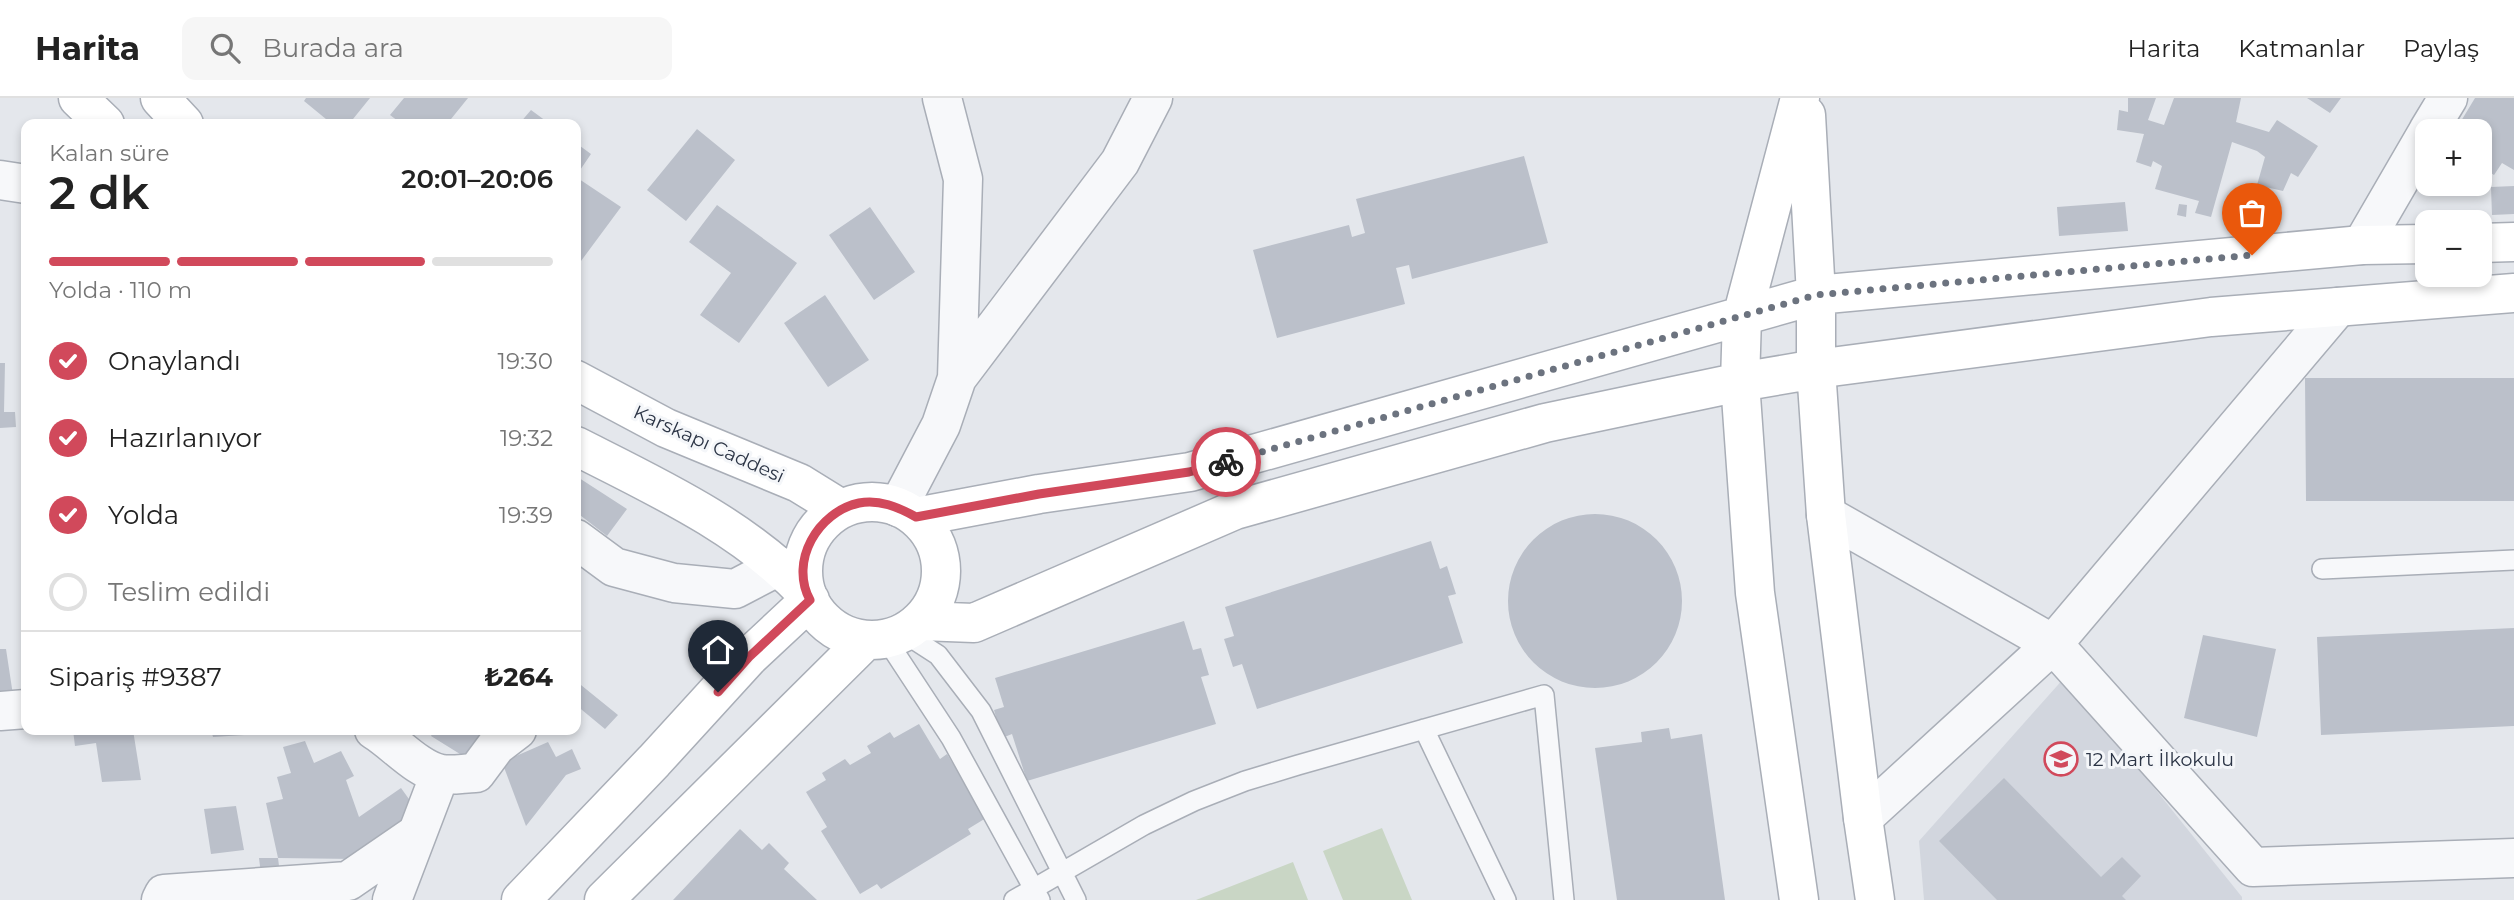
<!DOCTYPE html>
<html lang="tr">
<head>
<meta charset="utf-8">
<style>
	body { margin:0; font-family:Montserrat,sans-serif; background:#f6f6f6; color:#222; height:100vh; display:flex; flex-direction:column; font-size:26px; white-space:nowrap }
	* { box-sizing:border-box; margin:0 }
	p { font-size:23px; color:#767676 }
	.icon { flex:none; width:38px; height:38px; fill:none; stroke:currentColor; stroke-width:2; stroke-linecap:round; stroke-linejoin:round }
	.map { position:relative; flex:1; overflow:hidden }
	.details { position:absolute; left:21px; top:21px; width:560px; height:616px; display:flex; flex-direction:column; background:#fff; border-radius:14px; box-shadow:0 4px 10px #0003 }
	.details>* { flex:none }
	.buttons { position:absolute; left:2415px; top:21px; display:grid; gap:14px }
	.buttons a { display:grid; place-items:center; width:77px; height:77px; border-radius:14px; background:#fff; box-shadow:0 4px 10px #0003; font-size:35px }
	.pin { position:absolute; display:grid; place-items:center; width:60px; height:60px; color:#fff; margin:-72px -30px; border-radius:50% 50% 50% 0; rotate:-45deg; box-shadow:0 0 7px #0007 }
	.pin .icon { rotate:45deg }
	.courier { position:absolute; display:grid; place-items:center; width:70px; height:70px; margin:-35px; border:5px solid #d1495b; border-radius:50%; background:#fff; color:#222; box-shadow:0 2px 9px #0007 }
	.overview em { font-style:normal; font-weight:600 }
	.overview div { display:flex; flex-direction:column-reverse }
	.overview { display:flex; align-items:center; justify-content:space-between; height:119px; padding:0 28px }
	h1 { font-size:46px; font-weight:600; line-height:52px }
	.bar { display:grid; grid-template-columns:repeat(4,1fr); gap:10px 7px; align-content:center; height:84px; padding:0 28px }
	.bar i { height:9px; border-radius:5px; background:#e0e0e0 }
	.bar .active { background:#d1495b }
	.bar p { grid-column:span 4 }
	.line { display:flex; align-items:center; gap:18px; padding:0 28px; border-top:2px solid #e0e0e0 }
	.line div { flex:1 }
	ol { padding:0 28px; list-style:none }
	li { display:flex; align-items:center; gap:21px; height:77px }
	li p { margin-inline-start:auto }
	li .icon { padding:7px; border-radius:50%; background:#d1495b; color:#fff; stroke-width:4 }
	li:last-child { color:#767676 }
	li i { width:38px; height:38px; border:4px solid #e0e0e0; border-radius:50% }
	header { display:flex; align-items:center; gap:42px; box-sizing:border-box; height:98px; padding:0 35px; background:#fff; border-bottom:2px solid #e0e0e0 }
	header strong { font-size:33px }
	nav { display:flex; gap:38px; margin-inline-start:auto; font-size:24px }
	.search { width:490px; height:63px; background:#f6f6f6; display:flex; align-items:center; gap:18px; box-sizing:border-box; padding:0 24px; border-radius:14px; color:#767676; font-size:26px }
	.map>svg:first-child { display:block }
	.built { fill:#d2d6de }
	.green { fill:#c9d6c5 }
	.building { fill:#bbc0ca }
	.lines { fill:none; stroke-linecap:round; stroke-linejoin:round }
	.service-casing { stroke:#a9aeb7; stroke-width:22 }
	.minor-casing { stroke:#a9aeb7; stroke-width:41 }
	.secondary-casing { stroke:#a9aeb7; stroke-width:41 }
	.service { stroke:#f7f8fa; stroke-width:19 }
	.minor { stroke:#f7f8fa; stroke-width:38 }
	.secondary { stroke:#fff; stroke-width:38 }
	.done { stroke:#6c737f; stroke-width:7; stroke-dasharray:0 12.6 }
	.route { stroke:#d1495b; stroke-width:9 }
	.labels { text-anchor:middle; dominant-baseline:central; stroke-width:6; stroke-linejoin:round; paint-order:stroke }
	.street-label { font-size:19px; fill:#2b3445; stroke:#f4f6f9 }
	.poi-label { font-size:19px; fill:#2b3445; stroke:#f4f6f9; text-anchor:start }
</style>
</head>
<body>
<header>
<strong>Harita</strong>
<div class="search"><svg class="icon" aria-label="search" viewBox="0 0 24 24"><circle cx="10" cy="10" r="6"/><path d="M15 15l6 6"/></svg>Burada ara</div>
<nav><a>Harita</a><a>Katmanlar</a><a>Paylaş</a></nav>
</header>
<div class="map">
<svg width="2514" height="802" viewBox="0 0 2514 802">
	<rect width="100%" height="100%" fill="#e4e7ec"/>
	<!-- built -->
	<path class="built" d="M2065,579L2242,799V802H1924L1919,743Z"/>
	<!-- green -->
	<path class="green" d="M1382,730L1412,802H1343L1323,753Z
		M1293,764L1308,802H1196Z"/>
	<!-- building -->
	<path class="building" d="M306,0H370L349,26H332L304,3Z
		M404,0H468L447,26H402L390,17Z
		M2128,0H2156L2148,22L2164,27L2174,0H2241L2236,24L2269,34L2277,22L2318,48L2298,79L2291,75L2283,93L2257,87L2265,59L2257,53L2232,44L2211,119L2195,115L2199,103L2155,91L2162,68L2153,63L2151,69L2136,64L2144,36L2117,32L2119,12L2128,14Z
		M2307,0H2341L2330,15Z
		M2475,0H2514V72L2502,65L2494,77L2480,68V33H2455Z
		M531,12L550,26H519Z
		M697,31L735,62L686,123L647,92Z
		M576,45L591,56L576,78Z
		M1524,58L1548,145L1412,181L1409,167L1396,170L1405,206L1277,240L1253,152L1349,127L1352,139L1365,135L1356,101Z
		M576,79L621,109L581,163L576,160Z
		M2514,88V116L2492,117L2491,89Z
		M2125,104L2128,133L2059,138L2057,109Z
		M2179,106L2187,107L2186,119L2177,117Z
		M717,107L797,165L739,245L700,217L731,175L689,144Z
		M870,109L915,174L874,202L829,137Z
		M825,197L869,262L828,289L784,225Z
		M0,265H5L4,314H15L16,329L0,330Z
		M2305,280H2514V403H2306Z
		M576,378L627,411L607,438L576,414Z
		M1508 503a87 87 0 1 1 174 0a87 87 0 1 1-174 0Z
		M1431,443L1440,471L1447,468L1456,496L1448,498L1463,545L1257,611L1242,566L1233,569L1224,541L1234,538L1225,509Z
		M1184,523L1193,552L1201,550L1209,577L1201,579L1216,626L1027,683L1012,636L1002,640L994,612L1004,609L995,580Z
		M2514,530V628L2321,637L2317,539Z
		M2203,537L2276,551L2257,639L2184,620Z
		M0,551H6L13,597L0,598Z
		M576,583L618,617L605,631L576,607Z
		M919,626L940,661L947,656L986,720L968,731L971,736L881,791L877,786L860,796L821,733L827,729L806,694L826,682L822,675L845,661L850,667L871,655L867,648L890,634L894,640Z
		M1669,630L1671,641L1702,636L1725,802H1617L1595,650L1642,644L1641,634Z
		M73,632H133L141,682L102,684L96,645L75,648Z
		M211,632H261L262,636L213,639Z
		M434,632H484L468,661L431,638Z
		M305,643L314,665L341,653L354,678L346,682L359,719L401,690L414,708L380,749L355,761L278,760L266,705L283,701L277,679L291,675L283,649Z
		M548,644L556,659L572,651L581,671L566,677L526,728L502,664Z
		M2004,680L2101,779L2122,759L2141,778L2122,798L2126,802H1997L1939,743Z
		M236,708L244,752L211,756L204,711Z
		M740,731L762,752L769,745L789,765L784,771L817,802H673Z
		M259,760H278L280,776H261Z"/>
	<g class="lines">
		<defs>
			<path id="service" d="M2322,471L2514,462
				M904,535L938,557L981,613L1076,802
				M886,541L951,640L1040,802
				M1424,631L1506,802
				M1014,802L1144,727L1194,703L1245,683L1298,667L1544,597L1564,802"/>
			<path id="minor" d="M942,0L963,81L957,280L1120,64L1153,0
				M2428,33L2448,0
				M0,82L26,86
				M2362,147L2427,35
				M2338,209L2053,546L2253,769L2514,760
				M898,409L941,327L957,280
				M1826,417L2053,546L1863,720
				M576,441L614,469L674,485L735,491L779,468
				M0,613L26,611
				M374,632C394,644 418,672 441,676C452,678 465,675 476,675L496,648L517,632
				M161,802L164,796L348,783L415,737
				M392,802L440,676"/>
			<path id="secondary" d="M78,0L105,26
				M160,0L184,26
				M1806,17L1816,197V271L1826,417L1863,720L1875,802
				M2480,145L2514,144
				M576,282L666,330L799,385L841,411
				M576,348C657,389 744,429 807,496
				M803 473a69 69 0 1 1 138 0a69 69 0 1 1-138 0Z
				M916,419L1039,396L1190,374L1816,197L2362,147L2427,146
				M921,523L974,525L1235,412L1545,325L1740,284L1816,271L2211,219L2514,195
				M521,802L654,663L749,559L810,502
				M604,802L866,542
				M1799,802L1755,495L1740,284L1742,219L1800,0"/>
		</defs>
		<!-- service casing -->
		<use href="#service" class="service-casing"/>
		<!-- minor casing -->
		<use href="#minor" class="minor-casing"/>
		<!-- secondary casing -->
		<use href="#secondary" class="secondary-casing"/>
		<!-- service -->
		<use href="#service" class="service"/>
		<!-- minor -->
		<use href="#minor" class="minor"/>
		<!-- secondary -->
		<use href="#secondary" class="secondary"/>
	</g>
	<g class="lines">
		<!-- done -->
		<path class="done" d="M1226,364L1816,197L2252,157"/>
		<!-- route -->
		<path class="route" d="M718,594L749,559L810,502C789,463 818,414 859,405C879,401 898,409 916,419L1039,396L1189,374L1226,364"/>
	</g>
	<!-- icons -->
	<defs>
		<symbol id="school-ring" viewBox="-11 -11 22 22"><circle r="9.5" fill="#f4f6f9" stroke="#d1495b" stroke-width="1.5"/><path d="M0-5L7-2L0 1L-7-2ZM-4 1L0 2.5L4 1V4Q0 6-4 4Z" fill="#d1495b"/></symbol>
	</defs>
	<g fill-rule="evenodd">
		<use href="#school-ring" x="2042" y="642" width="38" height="38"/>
	</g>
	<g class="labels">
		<!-- street labels -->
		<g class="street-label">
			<text transform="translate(709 346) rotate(24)">Karskapı Caddesi</text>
		</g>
		<!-- poi labels -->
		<g class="poi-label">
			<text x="2086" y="661">12 Mart İlkokulu</text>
		</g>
	</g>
</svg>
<div class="buttons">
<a>+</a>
<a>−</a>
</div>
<div class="pin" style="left:2252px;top:157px;background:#ea580c"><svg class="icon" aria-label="bag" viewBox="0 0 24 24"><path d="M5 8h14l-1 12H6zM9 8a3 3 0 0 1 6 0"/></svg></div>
<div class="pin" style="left:718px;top:594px;background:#1f2937"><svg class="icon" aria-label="home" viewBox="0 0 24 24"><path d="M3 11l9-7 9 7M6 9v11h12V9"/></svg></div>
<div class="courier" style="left:1226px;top:364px"><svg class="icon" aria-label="bike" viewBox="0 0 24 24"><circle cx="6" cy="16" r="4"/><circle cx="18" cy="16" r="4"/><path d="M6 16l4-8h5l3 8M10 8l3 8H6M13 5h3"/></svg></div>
<section class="details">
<div class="overview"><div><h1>2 dk</h1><p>Kalan süre</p></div><em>20:01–20:06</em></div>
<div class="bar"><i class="active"></i><i class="active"></i><i class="active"></i><i></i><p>Yolda · 110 m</p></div>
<ol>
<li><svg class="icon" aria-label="check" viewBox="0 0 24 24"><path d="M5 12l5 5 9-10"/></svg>Onaylandı<p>19:30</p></li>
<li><svg class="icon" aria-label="check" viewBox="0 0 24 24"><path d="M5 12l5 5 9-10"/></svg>Hazırlanıyor<p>19:32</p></li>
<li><svg class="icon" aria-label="check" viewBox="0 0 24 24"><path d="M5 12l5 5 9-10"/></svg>Yolda<p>19:39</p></li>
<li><i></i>Teslim edildi</li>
</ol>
<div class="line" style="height:91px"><div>Sipariş #9387</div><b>₺264</b></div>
</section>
</div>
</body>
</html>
